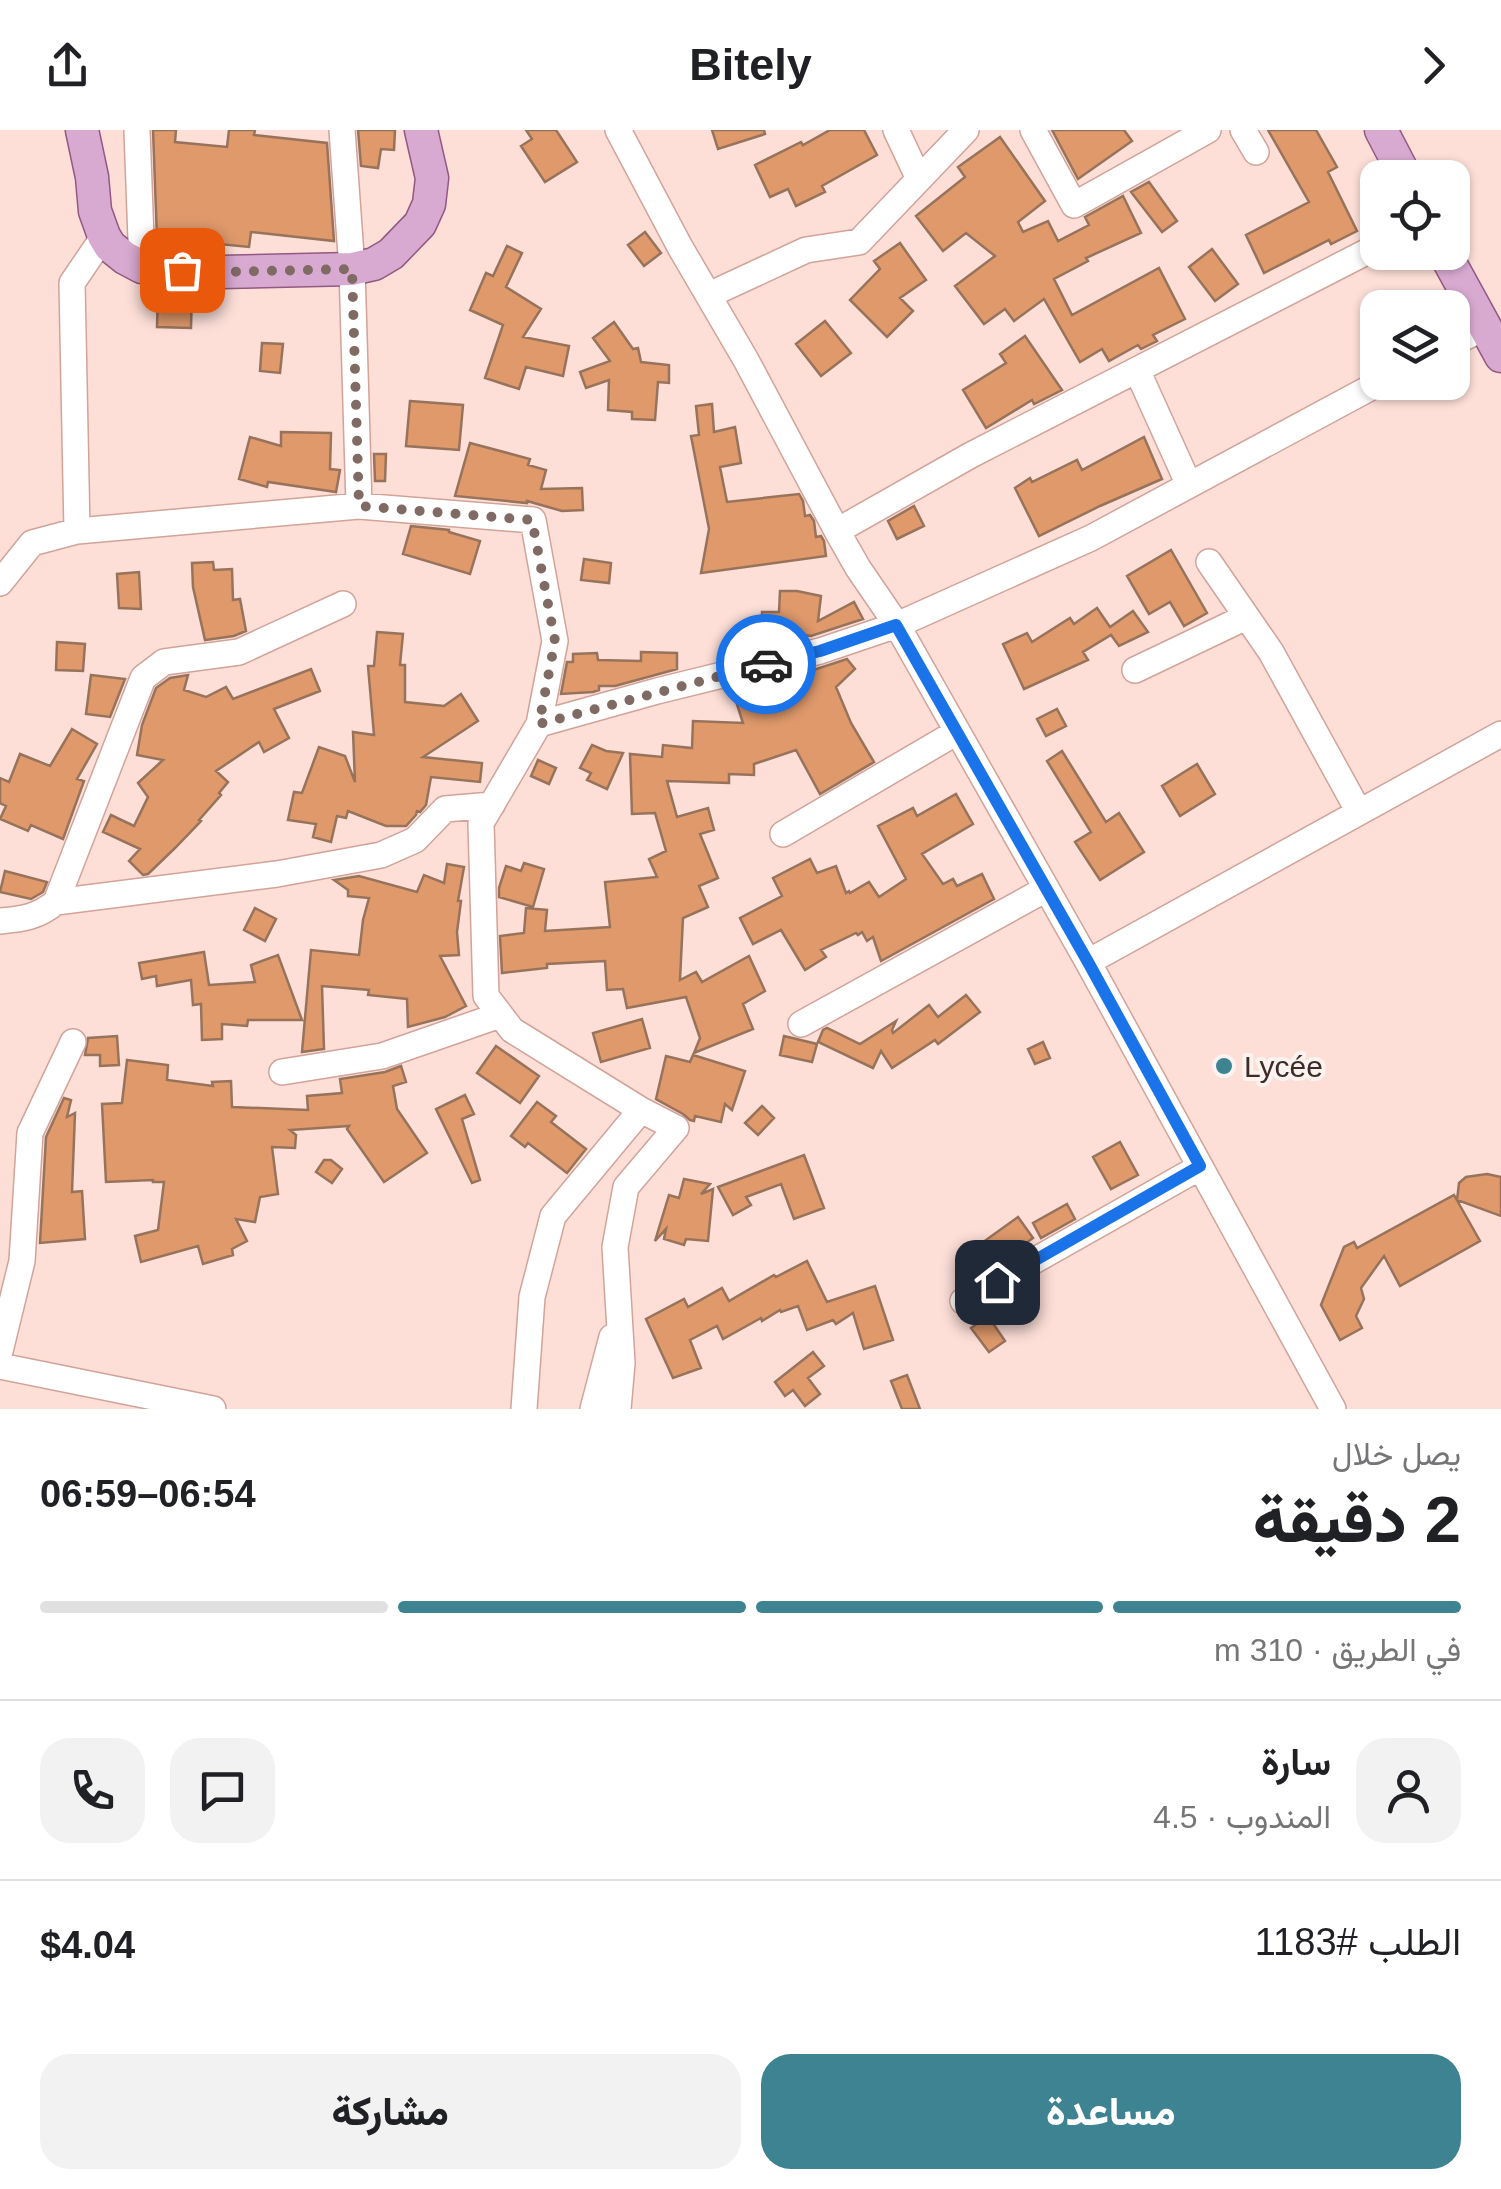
<!DOCTYPE html>
<html lang="ar">
<head>
<meta charset="utf-8">
<style>
	body { margin:0; font-family:Arial,Vazirmatn,sans-serif; background:#f2f2f2; color:#202124; direction:rtl; height:100vh; display:flex; flex-direction:column; font-size:38px; white-space:nowrap }
	* { box-sizing:border-box; margin:0 }
	p { font-size:32px; color:#757577 }
	.icon { flex:none; width:55px; height:55px; fill:none; stroke:currentColor; stroke-width:2; stroke-linecap:round; stroke-linejoin:round }
	.map { position:relative; height:1279px; overflow:hidden; direction:ltr }
	.drawer { display:flex; flex-direction:column; background:#fff; flex:1 }
	.drawer>* { flex:none }
	.buttons { position:absolute; left:1360px; top:30px; display:grid; gap:20px }
	.buttons a { display:grid; place-items:center; width:110px; height:110px; border-radius:20px; background:#fff; box-shadow:0 2px 8px #0004; font-size:50px }
	.pin { position:absolute; display:grid; place-items:center; width:85px; height:85px; color:#fff; margin:-42px; border-radius:20px; box-shadow:0 5px 15px #0006 }
	.courier { position:absolute; display:grid; place-items:center; width:100px; height:100px; margin:-50px; border:8px solid #1a73e8; border-radius:50%; background:#fff; color:#222; box-shadow:0 2px 12px #0007 }
	.head em { font-style:normal; font-weight:800 }
	.head div { display:flex; flex-direction:column-reverse }
	.head { display:flex; align-items:center; justify-content:space-between; height:170px; padding:0 40px }
	h1 { font-size:65px; font-weight:800; line-height:75px }
	.bar { display:grid; grid-template-columns:repeat(4,1fr); gap:15px 10px; align-content:center; height:120px; padding:0 40px }
	.bar i { height:12px; border-radius:8px; background:#e0e0e0 }
	.bar .current { background:#3e8391 }
	.bar p { grid-column:span 4 }
	.line { display:flex; align-items:center; gap:25px; padding:0 40px; border-top:2px solid #e0e0e0 }
	.line div { flex:1 }
	.round { display:grid; place-items:center; flex:none; width:105px; height:105px; border-radius:30px; background:#f2f2f2 }
	.action { display:flex; gap:20px; margin-top:auto; padding:20px 40px }
	.action a { flex:1; height:115px; border-radius:30px; background:#3e8391; color:#fff; font-size:40px; font-weight:800; line-height:115px; text-align:center }
	.action a+a { background:#f2f2f2; color:#202124 }
	header { display:flex; justify-content:space-between; align-items:center; height:130px; padding:0 40px; background:#fff; font-size:45px; font-weight:800 }
	.map>svg:first-child { display:block }
	.building { fill:#df996b; stroke:#98735c; stroke-width:2.5 }
	.lines { fill:none; stroke-linecap:round; stroke-linejoin:round }
	.minor-casing { stroke:#d2a399; stroke-width:28 }
	.major-casing { stroke:#925982; stroke-width:35 }
	.minor { stroke:#fff; stroke-width:25 }
	.major { stroke:#d9aad1; stroke-width:32 }
	.done { stroke:#806a64; stroke-width:10; stroke-dasharray:0 18 }
	.route { stroke:#1a73e8; stroke-width:12 }
	.poi-dot { fill:#3e8391; stroke:#fcf2ef; stroke-width:4 }
	.labels { text-anchor:middle; dominant-baseline:central; stroke-width:8; stroke-linejoin:round; paint-order:stroke }
	.poi-label { font-size:30px; fill:#3d2b26; stroke:#fcf2ef; text-anchor:start }
</style>
</head>
<body>
<header><svg class="icon" aria-label="forward" viewBox="0 0 24 24"><path d="M9 5l7 7-7 7"/></svg>Bitely<svg class="icon" aria-label="share" viewBox="0 0 24 24"><path d="M12 15V3M7 8l5-5 5 5M5 13v7h14v-7"/></svg></header>
<div class="map">
<svg width="1501" height="1279" viewBox="0 0 1501 1279">
	<rect width="100%" height="100%" fill="#fddfd8"/>
	<!-- building -->
	<path class="building" d="M153,0H176L175,12L227,17L229,0H255L254,5L327,13L334,111L251,102L249,117L157,108Z
		M358,0H395L394,20L381,19L378,38L361,36Z
		M526,0H556L577,32L545,52L521,16L532,9Z
		M712,0H764L765,4L718,19Z
		M830,0H864L877,25L822,56L825,62L796,76L788,59L770,67L755,35L801,12L803,15Z
		M1052,0H1124L1132,11L1078,49Z
		M1268,0H1316L1337,37L1328,42L1357,101L1331,114L1329,110L1264,143L1246,105L1309,72Z
		M1000,7L1045,71L1018,92L1023,102L1048,91L1058,111L1089,95L1085,87L1123,66L1141,103L1086,128L1088,131L1054,149L1072,185L1159,138L1185,189L1153,205L1157,211L1141,219L1138,215L1109,231L1102,219L1080,232L1044,169L1014,191L1005,179L984,194L955,156L995,126L966,103L943,121L916,86L965,47L958,37Z
		M1149,52L1177,91L1162,102L1131,62Z
		M645,102L661,123L644,136L628,115Z
		M900,113L926,150L900,168L913,181L887,207L850,170L880,139L874,131Z
		M507,116L522,123L506,157L541,179L523,207L569,216L563,246L526,237L519,259L485,248L503,195L470,180L486,143L493,146Z
		M1212,119L1238,154L1215,171L1189,137Z
		M158,161L192,162L191,198L157,197Z
		M825,191L851,223L821,246L796,214Z
		M614,192L633,219L638,218L641,232L669,235V253L658,252L655,290L632,289V282L608,280L609,250L586,258L580,242L610,231L593,208Z
		M1025,206L1062,260L1034,274L1032,270L986,298L963,260L1006,233L1000,224Z
		M262,213L283,214L280,243L260,241Z
		M410,271L463,275L459,320L406,316Z
		M712,274L714,302L735,297L741,333L720,337L727,372L799,364L803,371L805,386L810,385L814,391L816,407L821,406L824,411L826,426L701,443L709,399L691,306L699,305L696,276Z
		M281,302L331,303L330,339L340,340L336,362L268,352L267,357L239,349L250,307L281,316Z
		M1144,307L1162,349L1100,376L1039,406L1015,358L1030,348L1032,352L1077,330L1082,340Z
		M470,313L530,329L528,335L546,340L541,359L582,358L583,380L562,381L527,371V373L455,366Z
		M374,324H386L385,351H375Z
		M914,376L924,396L897,409L888,391Z
		M411,396L449,400V402L480,411L470,444L403,424Z
		M1171,420L1207,483L1184,496L1170,472L1149,484L1127,446Z
		M584,429L611,433L609,453L581,450Z
		M213,432L214,440L232,439L233,470L240,469L246,501L234,506L205,510L193,457L192,433Z
		M139,442L141,479L119,478L117,444Z
		M780,461H797L821,466L818,491L854,472L863,489L811,506L794,504L799,500H762V482H779Z
		M1097,478L1110,497L1133,481L1148,502L1119,516L1111,505L1083,522L1088,530L1024,559L1003,514L1027,503L1032,512L1070,488L1074,494Z
		M377,502L403,504L400,535H405V572L444,576L461,564L478,591L423,627L482,633L480,652L431,647L426,675L420,682L417,681L416,685L406,696H386L348,681L346,688L337,686L331,712L313,707L316,694L288,690L294,662L302,663L319,617L345,626L355,652L353,602L374,605L368,536H374Z
		M57,512L85,514L83,541L56,540Z
		M641,522L677,523V539L615,556H599V560L593,562L561,564L567,532H573V524L597,523L598,530L641,531Z
		M847,529L855,539L836,557L851,593L874,632L820,664L796,620L754,634V645L729,644V653L667,651L677,687L708,678L714,700L700,704L718,748L699,756L708,777L683,788L680,850L696,842L702,852L749,826L765,861L743,874L753,899L694,923L700,908L686,867L627,878L623,859L607,860L605,831L547,834V838L502,843L500,806L524,803L526,778L547,780L545,801L610,797L605,752L657,747L649,729L666,721L655,683L632,684L630,624L662,627L663,615L692,618L693,591L743,593L732,559L785,546L786,549Z
		M311,539L320,561L274,579L289,608L264,622L259,612L216,641L228,652L219,663L221,665L199,690L201,691L175,718L148,744L143,745L129,731L140,719L103,702L111,685L134,696L148,667L138,653L163,630L137,625L142,595L156,558L170,548L188,545L184,560L206,567L226,557L233,569Z
		M91,545L125,549L110,587L86,584Z
		M1057,579L1066,596L1046,606L1037,589Z
		M72,599L97,614L77,649L84,651L63,709L31,695L28,701L0,689L6,676L0,673V648L9,652L20,624L50,636Z
		M592,615L606,621L623,623L607,659L587,650L591,643L580,638Z
		M1062,621L1106,692L1119,683L1144,722L1100,750L1075,712L1091,702L1047,631Z
		M538,630L556,638L549,654L531,646Z
		M1197,634L1215,664L1180,686L1162,656Z
		M956,664L973,694L922,724L943,754L953,749L957,756L982,744L994,769L881,831L873,807L867,811L862,802L858,805L856,803L821,820L826,827L805,840L781,800L753,814L740,788L782,766L773,748L810,729L817,743L836,736L846,763L849,761L850,763L869,752L879,767L906,749L878,696L913,678L917,686Z
		M524,733L544,739L533,777L499,767V758L506,736L521,741Z
		M447,734L464,737L458,771H461L457,802L459,825L440,826L466,876L445,887L408,897L407,869L368,865L369,860L322,856L324,919L302,922L311,820L359,825L363,790L369,768L348,766V760L334,750L359,746L417,762L424,745L444,753Z
		M5,741L47,752L43,762L31,769L0,762Z
		M255,778L276,789L265,811L244,800Z
		M204,822L209,855L255,852L251,835L278,825L302,890H248L247,896L222,894V909L202,910L201,874L193,875L191,850L157,856L156,846L142,849L139,833Z
		M966,865L980,882L938,914L935,910L892,938L881,921L873,938L818,912L823,900L827,898L860,914L896,891L892,900L893,903L929,875L938,887Z
		M642,889L650,918L601,932L593,903Z
		M117,906L119,935L100,936V925H85L88,908Z
		M784,906L817,914L812,932L780,925Z
		M1043,912L1050,928L1035,934L1028,919Z
		M496,916L539,946L520,973L477,943Z
		M693,925L745,941L732,980L725,974L721,992L695,986L694,991L690,990L683,984L656,969L666,926L690,932Z
		M127,930L168,935L167,950L213,956L212,952L231,951L232,977L308,980L307,966L342,963L340,949L385,942L401,936L406,952L393,956L397,979L427,1023L384,1052L347,999L349,996L290,1000L296,1005L295,1018L272,1017L278,1064L260,1067L255,1092L236,1089L247,1111L232,1119L233,1125L203,1134L198,1116L141,1132L135,1106L158,1100L164,1052H153V1050L106,1052L102,974L122,973Z
		M465,965L474,984L462,989L480,1050L472,1053L436,979Z
		M64,968L71,970L67,987L75,983L72,1062L82,1061L85,1109L40,1113L46,1007Z
		M537,972L556,986L551,992L586,1019L567,1043L528,1013L525,1017L511,1006Z
		M762,976L774,988L758,1005L745,993Z
		M1120,1012L1138,1045L1111,1059L1093,1027Z
		M804,1025L824,1078L794,1089L781,1054L746,1067L751,1075L733,1085L718,1057Z
		M324,1030H331L342,1039L332,1053L316,1042Z
		M1487,1044L1501,1047V1086L1457,1070L1459,1053L1466,1047Z
		M684,1049L710,1054L701,1064L713,1059L708,1111L686,1109L684,1115L664,1109L666,1099L655,1111L669,1065L679,1068Z
		M1454,1065L1480,1111L1400,1156L1384,1126L1361,1158L1364,1169L1356,1186L1362,1198L1340,1210L1321,1175L1344,1117L1354,1112L1357,1118Z
		M1067,1074L1075,1089L1041,1108L1033,1093Z
		M1018,1087L1033,1108L1001,1131L986,1110Z
		M807,1131L827,1172L875,1156L893,1210L864,1219L853,1183L836,1194L833,1190L807,1200L798,1176L781,1182L780,1180L762,1191L761,1188L723,1209L717,1196L690,1210L701,1238L673,1248L646,1189L684,1169L688,1177L722,1158L729,1171L774,1145L776,1147Z
		M988,1186L1005,1211L989,1222L971,1198Z
		M813,1222L824,1236L808,1248L820,1264L805,1276L793,1260L785,1266L775,1252Z
		M907,1245L920,1279H902L891,1251Z"/>
	<g class="lines">
		<defs>
			<path id="minor" d="M137,0L142,137
				M342,0L352,139L359,376
				M618,0L680,117L746,230L837,401L858,438L897,495L1088,832L1333,1279
				M896,0L919,49
				M1033,0L1074,75L1208,0
				M1243,0L1256,22
				M709,165L806,120L859,112L966,0
				M1452,214L1485,197
				M1137,240L1189,355
				M77,401L72,153L104,106
				M837,401L971,325L1378,116
				M1209,432L1271,522L1359,682
				M0,453L32,413L77,401L359,376L533,390L555,511L539,594L481,693L486,866L512,900L641,980L676,998L626,1057L615,1117L622,1233L618,1279
				M1135,540L1246,487
				M539,594L657,561L820,521L897,495L1091,408L1381,252
				M783,704L957,602
				M56,772L277,744L381,725L415,710L445,679L492,675
				M0,791C23,789 38,787 56,772L143,548L164,532L239,522L343,474
				M1088,832L1501,604
				M801,894L1046,759
				M282,942L382,926L500,885
				M963,1171L1200,1037
				M0,1221L22,1131L30,1003L73,912
				M0,1236L213,1279
				M524,1279L532,1167L553,1086L641,980
				M593,1279L612,1207"/>
			<path id="major" d="M82,0L92,47L95,81L104,106L110,116L125,128L142,137L221,142L352,139L374,134L391,124L420,94L429,74L432,48L421,0
				M1381,0L1406,48
				M1444,122L1501,226"/>
		</defs>
		<!-- minor casing -->
		<use href="#minor" class="minor-casing"/>
		<!-- major casing -->
		<use href="#major" class="major-casing"/>
		<!-- minor -->
		<use href="#minor" class="minor"/>
		<!-- major -->
		<use href="#major" class="major"/>
	</g>
	<g class="lines">
		<!-- done -->
		<path class="done" d="M182,140L221,142L352,139L359,376L532,390L555,511L539,594L766,534"/>
		<!-- route -->
		<path class="route" d="M766,534L820,521L896,495L1088,832L1200,1036L997,1152"/>
	</g>
	<!-- markers -->
	<circle class="poi-dot" cx="1224" cy="936" r="10"/>
	<g class="labels">
		<!-- poi labels -->
		<g class="poi-label">
			<text x="1244" y="936">Lycée</text>
		</g>
	</g>
</svg>
<div class="buttons">
<a><svg class="icon" aria-label="locate" viewBox="0 0 24 24"><circle cx="12" cy="12" r="6"/><path d="M12 2v4M12 18v4M2 12h4M18 12h4"/></svg></a>
<a><svg class="icon" aria-label="layers" viewBox="0 0 24 24"><path d="M12 4l9 5-9 5-9-5zM3 14l9 5 9-5"/></svg></a>
</div>
<div class="pin" style="left:182px;top:140px;background:#ea580c"><svg class="icon" aria-label="bag" viewBox="0 0 24 24"><path d="M5 8h14l-1 12H6zM9 8a3 3 0 0 1 6 0"/></svg></div>
<div class="pin" style="left:997px;top:1152px;background:#1f2937"><svg class="icon" aria-label="home" viewBox="0 0 24 24"><path d="M3 11l9-7 9 7M6 9v11h12V9"/></svg></div>
<div class="courier" style="left:766px;top:534px"><svg class="icon" aria-label="car" viewBox="0 0 24 24"><path d="M5 17H2v-5l4-1 3-4h7l3 4 3 1v5h-3M9 17h6M6 11h13"/><circle cx="7" cy="17" r="2"/><circle cx="17" cy="17" r="2"/></svg></div>
</div>
<section class="drawer">
<div class="head"><div><h1>2 دقيقة</h1><p>يصل خلال</p></div><em>06:54–06:59</em></div>
<div class="bar"><i class="current"></i><i class="current"></i><i class="current"></i><i></i><p>في الطريق · 310 m</p></div>
<div class="line" style="height:180px"><a class="round"><svg class="icon" aria-label="person" viewBox="0 0 24 24"><circle cx="12" cy="8" r="4"/><path d="M4 21q1-7 8-7t8 7"/></svg></a><div><b>سارة</b><p>المندوب · 4.5</p></div><a class="round"><svg class="icon" aria-label="chat" viewBox="0 0 24 24"><path d="M4 5h16v11H9l-5 4z"/></svg></a><a class="round"><svg class="icon" aria-label="phone" viewBox="0 0 24 24"><path d="M5 4h4l2 5-3 2q2 4 5 5l2-3 5 2v4C11 20 4 13 5 4z"/></svg></a></div>
<div class="line" style="height:130px"><div>الطلب #1183</div><b>$4.04</b></div>
<div class="action"><a>مساعدة</a><a>مشاركة</a></div>
</section>
</body>
</html>
